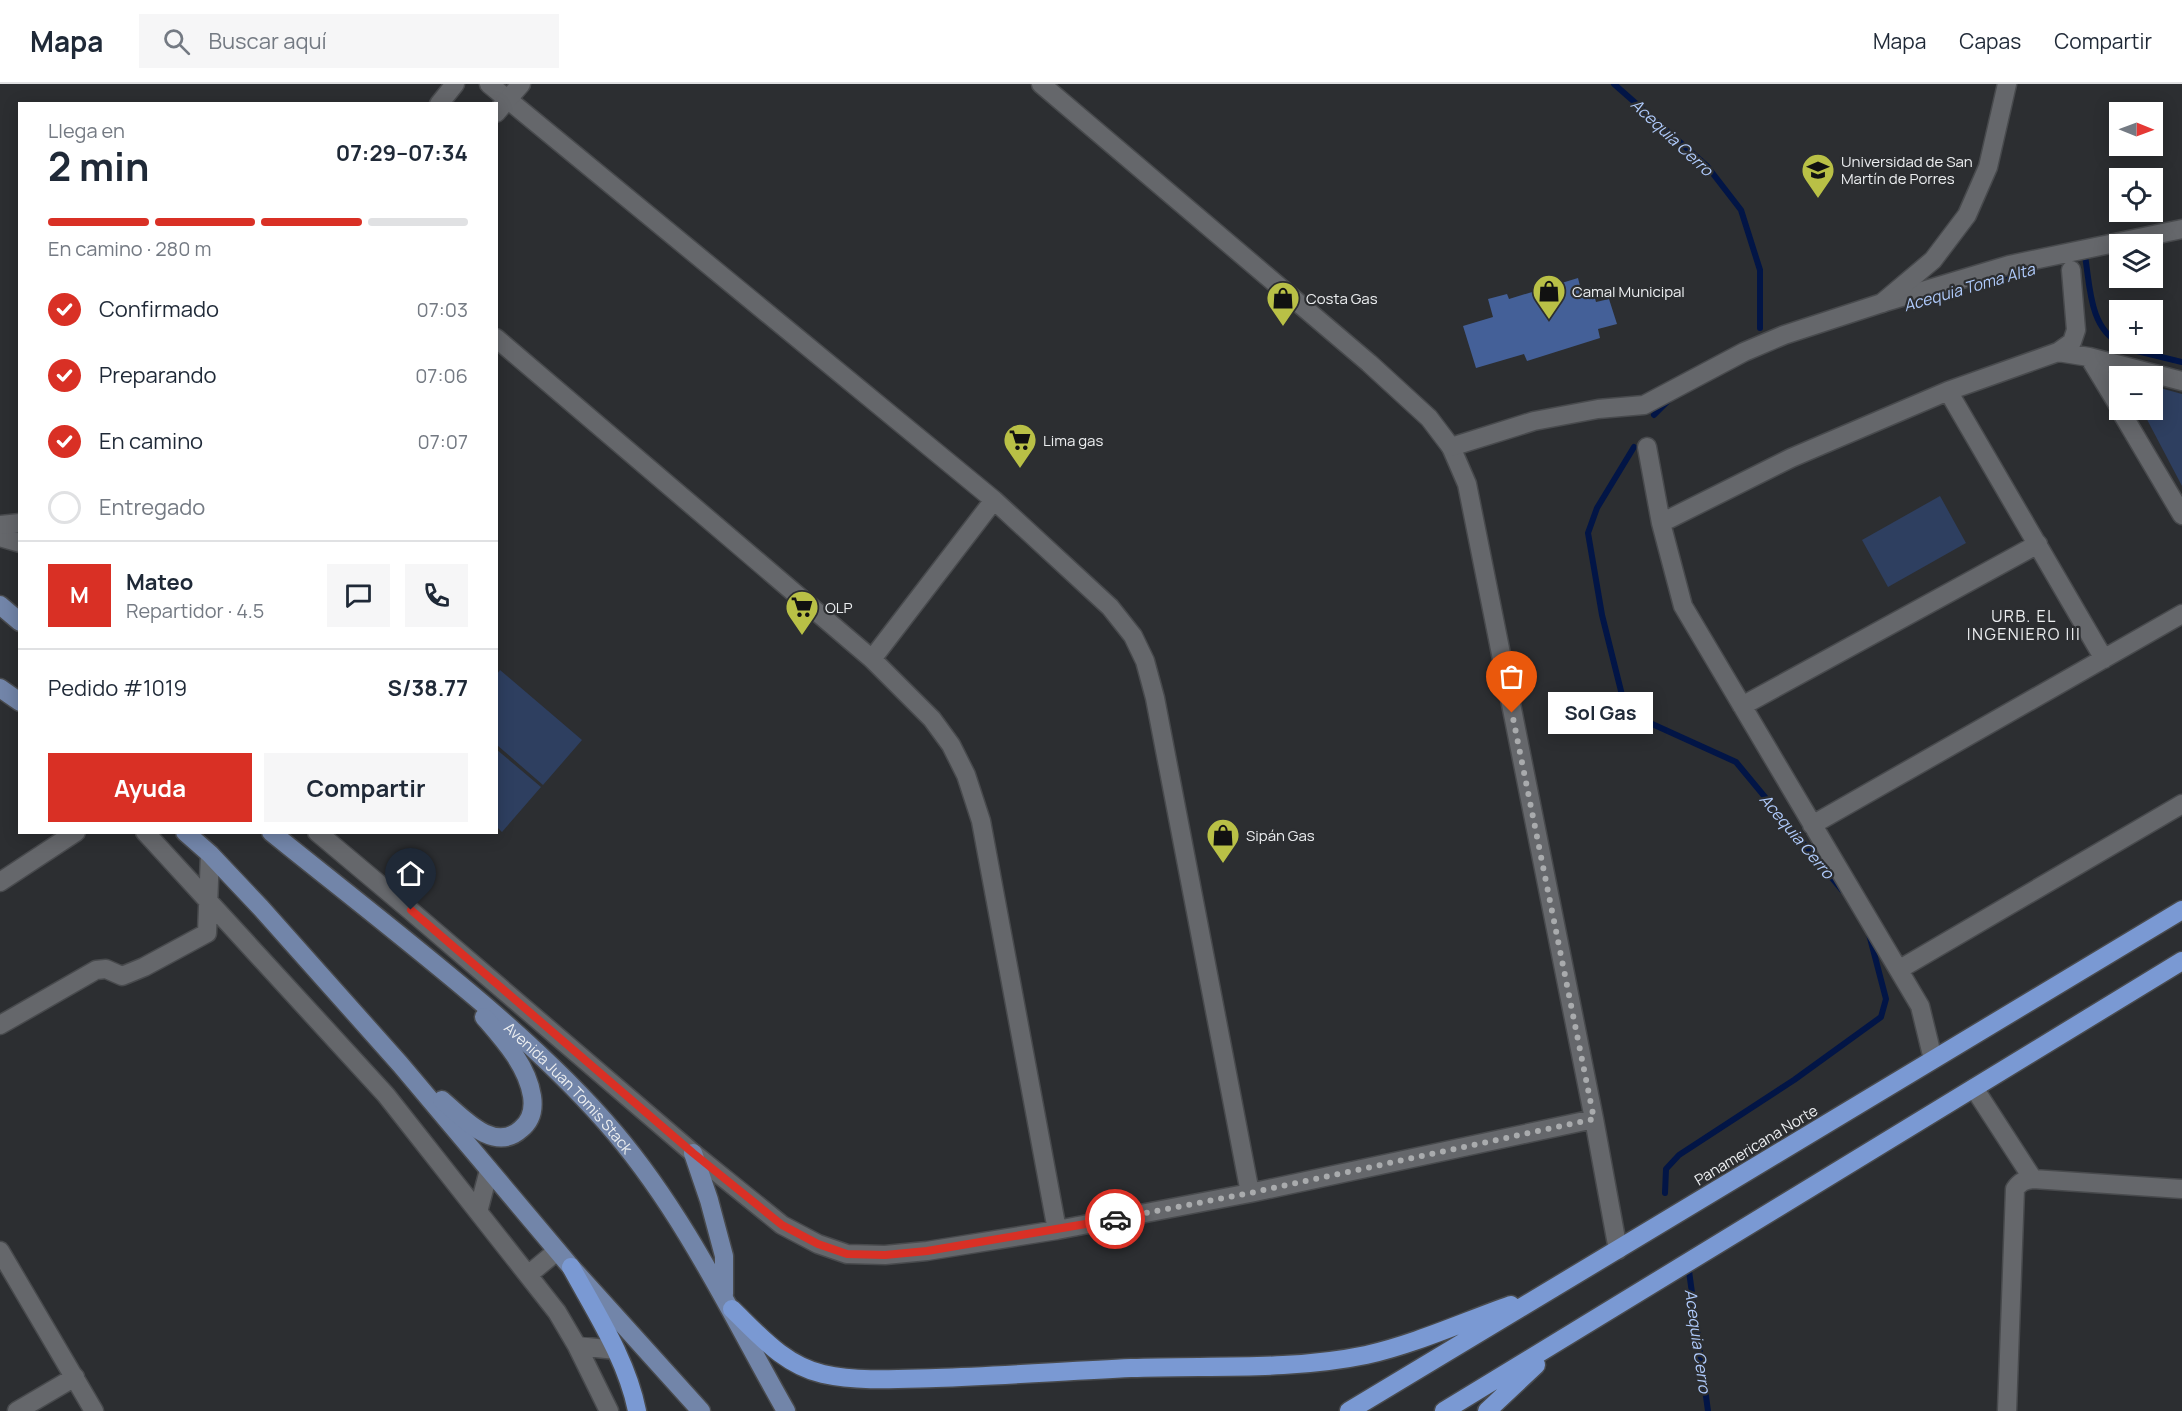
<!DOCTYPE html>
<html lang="es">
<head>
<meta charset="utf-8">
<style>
	body { margin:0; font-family:Manrope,sans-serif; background:#f6f6f7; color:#1f2937; height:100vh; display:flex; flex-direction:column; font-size:22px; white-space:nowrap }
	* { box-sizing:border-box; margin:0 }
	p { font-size:20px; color:#747a83 }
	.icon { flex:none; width:33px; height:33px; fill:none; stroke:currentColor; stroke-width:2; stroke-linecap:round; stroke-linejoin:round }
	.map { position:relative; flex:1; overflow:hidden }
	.drawer { position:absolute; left:18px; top:18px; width:480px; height:732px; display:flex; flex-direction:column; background:#fff; border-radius:0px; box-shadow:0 3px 15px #0003 }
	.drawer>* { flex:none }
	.needle { width:39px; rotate:91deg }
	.fabs { position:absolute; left:2109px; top:18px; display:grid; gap:12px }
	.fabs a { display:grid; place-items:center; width:54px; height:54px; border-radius:0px; background:#fff; box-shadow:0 3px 15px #0003; font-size:30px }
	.pin { position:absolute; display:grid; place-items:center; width:51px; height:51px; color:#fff; margin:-62px -26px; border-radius:50% 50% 50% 0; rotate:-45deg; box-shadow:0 0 6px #0007 }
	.pin .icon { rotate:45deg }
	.courier { position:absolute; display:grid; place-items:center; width:60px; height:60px; margin:-30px; border:4px solid #d93025; border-radius:50%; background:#fff; color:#222; box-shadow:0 2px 8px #0007 }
	.bubble { position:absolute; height:42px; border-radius:0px; background:#fff; box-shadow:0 3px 15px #0003; font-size:20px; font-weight:700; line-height:42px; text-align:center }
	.head em { font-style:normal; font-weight:700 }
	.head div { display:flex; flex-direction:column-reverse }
	.head { display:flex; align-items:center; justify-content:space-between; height:102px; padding:0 30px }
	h1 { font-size:39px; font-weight:700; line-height:45px }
	.bar { display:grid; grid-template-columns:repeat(4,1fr); gap:9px 6px; align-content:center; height:72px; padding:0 30px }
	.bar i { height:8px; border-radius:4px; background:#e0e1e3 }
	.bar .current { background:#d93025 }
	.bar p { grid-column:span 4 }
	.line { display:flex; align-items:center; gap:15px; padding:0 30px; border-top:2px solid #e0e1e3 }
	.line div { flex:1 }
	.round { display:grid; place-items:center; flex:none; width:63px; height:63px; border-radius:0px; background:#f6f6f7 }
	ol { padding:0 30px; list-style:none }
	li { display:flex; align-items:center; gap:18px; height:66px }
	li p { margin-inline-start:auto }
	li .icon { padding:6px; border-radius:50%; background:#d93025; color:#fff; stroke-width:4 }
	li:last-child { color:#747a83 }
	li i { width:33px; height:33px; border:3px solid #e0e1e3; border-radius:50% }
	.cta { display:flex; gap:12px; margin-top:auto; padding:12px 30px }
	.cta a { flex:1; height:69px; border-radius:0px; background:#d93025; color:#fff; font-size:24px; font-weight:700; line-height:69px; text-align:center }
	.cta a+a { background:#f6f6f7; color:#1f2937 }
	header { display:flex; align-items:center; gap:36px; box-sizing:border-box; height:84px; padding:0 30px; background:#fff; border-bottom:2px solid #e0e1e3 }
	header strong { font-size:28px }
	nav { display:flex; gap:33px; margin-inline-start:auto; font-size:21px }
	.search { width:420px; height:54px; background:#f6f6f7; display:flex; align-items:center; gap:15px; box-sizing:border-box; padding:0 21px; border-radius:0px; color:#747a83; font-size:22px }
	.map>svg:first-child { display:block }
	.green { fill:#2e3f60 }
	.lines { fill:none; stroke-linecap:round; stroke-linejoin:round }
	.stream { stroke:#021546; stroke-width:6 }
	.building { fill:#446098 }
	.street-casing { stroke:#484a4d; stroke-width:21 }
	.secondary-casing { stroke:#484a4d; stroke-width:21 }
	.primary-casing { stroke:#484a4d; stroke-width:21 }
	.highway-casing { stroke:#484a4d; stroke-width:21 }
	.street { stroke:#65676b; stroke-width:18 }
	.secondary { stroke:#65676b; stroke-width:18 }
	.primary { stroke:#7285a9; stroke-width:18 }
	.highway { stroke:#7a99d3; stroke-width:18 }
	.done { stroke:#a9abad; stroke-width:6; stroke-dasharray:0 10.8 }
	.route { stroke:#d93025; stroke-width:8 }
	.labels { text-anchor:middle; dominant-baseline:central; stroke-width:4.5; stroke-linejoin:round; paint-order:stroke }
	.poi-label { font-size:15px; fill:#eceef0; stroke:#2c2e31; text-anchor:start }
	.street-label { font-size:15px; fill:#eceef0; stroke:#2c2e31 }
	.water-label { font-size:16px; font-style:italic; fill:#afcafb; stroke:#2c2e31 }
	.neighbourhood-label { font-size:16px; letter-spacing:1.5px; fill:#eceef0; stroke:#2c2e31 }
</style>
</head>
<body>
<header>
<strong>Mapa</strong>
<div class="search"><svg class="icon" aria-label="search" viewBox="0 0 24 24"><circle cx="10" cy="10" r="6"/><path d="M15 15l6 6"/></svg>Buscar aquí</div>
<nav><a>Mapa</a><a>Capas</a><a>Compartir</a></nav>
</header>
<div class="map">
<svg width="2182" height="1327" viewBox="0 0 2182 1327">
	<rect width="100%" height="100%" fill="#2c2e31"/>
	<!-- green -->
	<path class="green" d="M2153,302L2182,310V402L2142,326H2152Z
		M1940,412L1966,459L1888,503L1862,456Z
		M500,586L582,656L543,701L497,661V590Z
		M496,665L541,703L502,748L497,743Z"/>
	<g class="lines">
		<!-- stream -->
		<path class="stream" d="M1614,0L1707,82L1741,126L1760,186V244
			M2081,173L2085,172C2090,200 2089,244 2120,259
			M1988,196L2034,185
			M2121,260L2137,267L2182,278
			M1654,331L1669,316
			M1634,363L1597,424L1588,449L1602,531L1625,623L1650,639L1736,678L1842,806
			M1665,1109L1666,1085L1679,1071L1794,996L1881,933L1886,915L1869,850
			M1689,1187L1708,1327"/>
	</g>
	<!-- building -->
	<path class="building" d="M1578,194L1581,206L1592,203L1596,218L1609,215L1617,240L1598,245L1600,254L1527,277L1524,270L1476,284L1463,242L1493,233L1488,215L1507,210L1509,215Z"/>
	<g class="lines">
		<defs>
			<path id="street" d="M489,0L994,416L1110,523L1133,552L1145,577L1155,614L1250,1109
				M1882,219L2009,181L2182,145
				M496,254L872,575L932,635L951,661L966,691L981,737L1057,1146
				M2058,268L2072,258L2076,246L2071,186
				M2089,273L2120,324
				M1948,307L2104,575
				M2120,326L2182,431
				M1451,363L1467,400L1594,1035L1618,1166
				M1647,363L1661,439L1683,522L1920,922L1933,975
				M1661,439L1791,374L1948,307L2058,268L2089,273L2182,297
				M0,453L20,459
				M872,575L994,416
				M1742,622L2038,460
				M1812,741L2182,530
				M145,748L386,1011L557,1228L577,1262L609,1327
				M317,748L411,827L693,1069L782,1141L818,1160L847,1170L885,1171L927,1167L1057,1146L1250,1109L1594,1035
				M0,798L76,748
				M1900,885L2182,720
				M0,941L96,886L106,885L122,892L144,883L207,849L210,770
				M1974,1004L2033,1095
				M478,1128L489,1086
				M0,1167L94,1327
				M528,1191L557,1167
				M577,1262L616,1266
				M17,1327L75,1293
				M2007,1327L2015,1105C2020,1098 2024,1096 2033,1095L2182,1105"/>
			<path id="secondary" d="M1041,0L1369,279L1429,334L1451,363L1534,337L1598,325L1644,321L1744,268L1784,251L1882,219L1933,176L1967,131L1988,83L2007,0
				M439,20L455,0
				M496,29L521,0
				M0,441L20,439"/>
			<g id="primary">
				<path d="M0,521L20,538"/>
				<path d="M0,604L20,618"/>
				<path d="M185,748L210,770L261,824L400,980L571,1183L701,1327"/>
				<path id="s1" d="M271,748C344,807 418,864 489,925C534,964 577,1004 615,1049C686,1133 732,1232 786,1327"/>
				<path d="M442,1016C462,1033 494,1070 521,1045C531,1037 534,1025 532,1012C527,981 503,955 484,933"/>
				<path d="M693,1069L709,1116L724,1172V1210"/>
			</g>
			<path id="highway" d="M571,1183C596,1229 627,1276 637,1327
				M732,1225C759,1251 784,1281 823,1290C859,1298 899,1295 936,1294C1001,1292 1066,1287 1131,1284C1209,1281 1289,1287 1366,1271C1415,1260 1463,1238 1511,1221
				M1349,1327L2182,826
				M1444,1327L2182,877
				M1487,1327L1536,1281"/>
		</defs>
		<!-- street casing -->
		<use href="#street" class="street-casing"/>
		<!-- secondary casing -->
		<use href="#secondary" class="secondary-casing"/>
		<!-- primary casing -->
		<use href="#primary" class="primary-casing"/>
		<!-- highway casing -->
		<use href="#highway" class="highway-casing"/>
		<!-- street -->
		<use href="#street" class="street"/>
		<!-- secondary -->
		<use href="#secondary" class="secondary"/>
		<!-- primary -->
		<use href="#primary" class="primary"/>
		<!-- highway -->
		<use href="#highway" class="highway"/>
	</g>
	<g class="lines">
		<!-- done -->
		<path class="done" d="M1115,1135L1250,1109L1594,1035L1512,629"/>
		<!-- route -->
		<path class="route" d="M411,826L693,1069L782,1141L818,1160L847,1170L885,1171L927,1167L1115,1135"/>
	</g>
	<!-- icons -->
	<defs>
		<symbol id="university-pin" viewBox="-11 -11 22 30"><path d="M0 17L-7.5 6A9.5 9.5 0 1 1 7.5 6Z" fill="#b9c046" stroke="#2c2e31"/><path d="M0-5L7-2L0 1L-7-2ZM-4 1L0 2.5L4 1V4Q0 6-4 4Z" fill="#111"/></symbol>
		<symbol id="shop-pin" viewBox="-11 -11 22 30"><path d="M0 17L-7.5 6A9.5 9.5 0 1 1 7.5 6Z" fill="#b9c046" stroke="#2c2e31"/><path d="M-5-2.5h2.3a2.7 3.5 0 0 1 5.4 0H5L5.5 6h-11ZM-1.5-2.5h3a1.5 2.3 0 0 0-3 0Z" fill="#111"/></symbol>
		<symbol id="supermarket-pin" viewBox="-11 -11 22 30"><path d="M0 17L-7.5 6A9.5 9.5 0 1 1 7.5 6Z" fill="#b9c046" stroke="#2c2e31"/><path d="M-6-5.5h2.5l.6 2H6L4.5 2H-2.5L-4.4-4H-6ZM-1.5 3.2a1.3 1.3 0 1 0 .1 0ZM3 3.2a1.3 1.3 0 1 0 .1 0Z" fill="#111"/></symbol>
	</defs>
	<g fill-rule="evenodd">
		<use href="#university-pin" x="1799" y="67" width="38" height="52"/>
		<use href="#shop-pin" x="1530" y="188" width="38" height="52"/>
		<use href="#shop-pin" x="1264" y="195" width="38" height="52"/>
		<use href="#supermarket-pin" x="1001" y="337" width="38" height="52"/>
		<use href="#supermarket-pin" x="783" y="504" width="38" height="52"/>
		<use href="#shop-pin" x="1204" y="732" width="38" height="52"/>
	</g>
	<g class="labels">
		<!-- poi labels -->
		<g class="poi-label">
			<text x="1841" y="77">Universidad de San<tspan x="1841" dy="17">Martín de Porres</tspan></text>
			<text x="1572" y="207">Camal Municipal</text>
			<text x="1306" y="214">Costa Gas</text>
			<text x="1043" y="356">Lima gas</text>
			<text x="825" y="523">OLP</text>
			<text x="1246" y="751">Sipán Gas</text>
		</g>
		<!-- street labels -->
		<g class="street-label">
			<text stroke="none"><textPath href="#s1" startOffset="393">Avenida Juan Tomis Stack</textPath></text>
			<text transform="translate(1756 1061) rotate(-31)">Panamericana Norte</text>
		</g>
		<!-- water labels -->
		<g class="water-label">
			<text transform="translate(1672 53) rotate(43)">Acequia Cerro</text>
			<text transform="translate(1969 203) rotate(-16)">Acequia Toma Alta</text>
			<text transform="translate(1797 752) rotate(50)">Acequia Cerro</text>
			<text transform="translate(1698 1257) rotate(82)">Acequia Cerro</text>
		</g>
		<!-- neighbourhood labels -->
		<g class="neighbourhood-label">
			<text x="2024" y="532">URB. EL<tspan x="2024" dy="18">INGENIERO III</tspan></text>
		</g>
	</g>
</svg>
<div class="fabs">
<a><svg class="needle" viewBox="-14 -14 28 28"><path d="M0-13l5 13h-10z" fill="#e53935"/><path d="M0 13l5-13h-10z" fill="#747a83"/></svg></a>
<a><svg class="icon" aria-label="locate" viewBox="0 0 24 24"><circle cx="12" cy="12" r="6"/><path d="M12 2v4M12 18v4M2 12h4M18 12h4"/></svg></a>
<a><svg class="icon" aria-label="layers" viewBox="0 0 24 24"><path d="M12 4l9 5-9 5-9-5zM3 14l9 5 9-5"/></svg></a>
<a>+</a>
<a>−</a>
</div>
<div class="pin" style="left:1512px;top:629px;background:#ea580c"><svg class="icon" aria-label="bag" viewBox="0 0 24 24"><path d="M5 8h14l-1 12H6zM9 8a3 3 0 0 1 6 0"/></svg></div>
<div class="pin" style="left:411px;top:826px;background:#1f2937"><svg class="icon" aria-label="home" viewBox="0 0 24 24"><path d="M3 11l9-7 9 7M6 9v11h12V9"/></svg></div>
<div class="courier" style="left:1115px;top:1135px"><svg class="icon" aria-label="car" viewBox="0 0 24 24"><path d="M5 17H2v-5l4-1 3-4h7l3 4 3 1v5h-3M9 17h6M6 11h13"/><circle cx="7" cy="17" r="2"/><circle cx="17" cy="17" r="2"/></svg></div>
<div class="bubble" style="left:1548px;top:608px;width:105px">Sol Gas</div>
<section class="drawer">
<div class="head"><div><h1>2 min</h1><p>Llega en</p></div><em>07:29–07:34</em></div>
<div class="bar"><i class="current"></i><i class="current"></i><i class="current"></i><i></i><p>En camino · 280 m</p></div>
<ol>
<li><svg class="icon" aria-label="check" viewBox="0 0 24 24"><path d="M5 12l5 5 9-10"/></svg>Confirmado<p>07:03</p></li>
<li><svg class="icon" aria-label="check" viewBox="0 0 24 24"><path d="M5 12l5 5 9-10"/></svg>Preparando<p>07:06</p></li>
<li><svg class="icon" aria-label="check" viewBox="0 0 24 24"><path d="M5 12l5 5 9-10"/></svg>En camino<p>07:07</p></li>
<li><i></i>Entregado</li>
</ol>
<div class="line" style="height:108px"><b class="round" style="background:#d93025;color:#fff">M</b><div><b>Mateo</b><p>Repartidor · 4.5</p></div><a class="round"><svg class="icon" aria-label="chat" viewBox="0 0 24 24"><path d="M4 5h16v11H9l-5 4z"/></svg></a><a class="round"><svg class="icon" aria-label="phone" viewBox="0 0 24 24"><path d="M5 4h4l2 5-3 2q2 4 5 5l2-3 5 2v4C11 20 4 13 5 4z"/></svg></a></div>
<div class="line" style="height:78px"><div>Pedido #1019</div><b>S/38.77</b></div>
<div class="cta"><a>Ayuda</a><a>Compartir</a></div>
</section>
</div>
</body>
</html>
